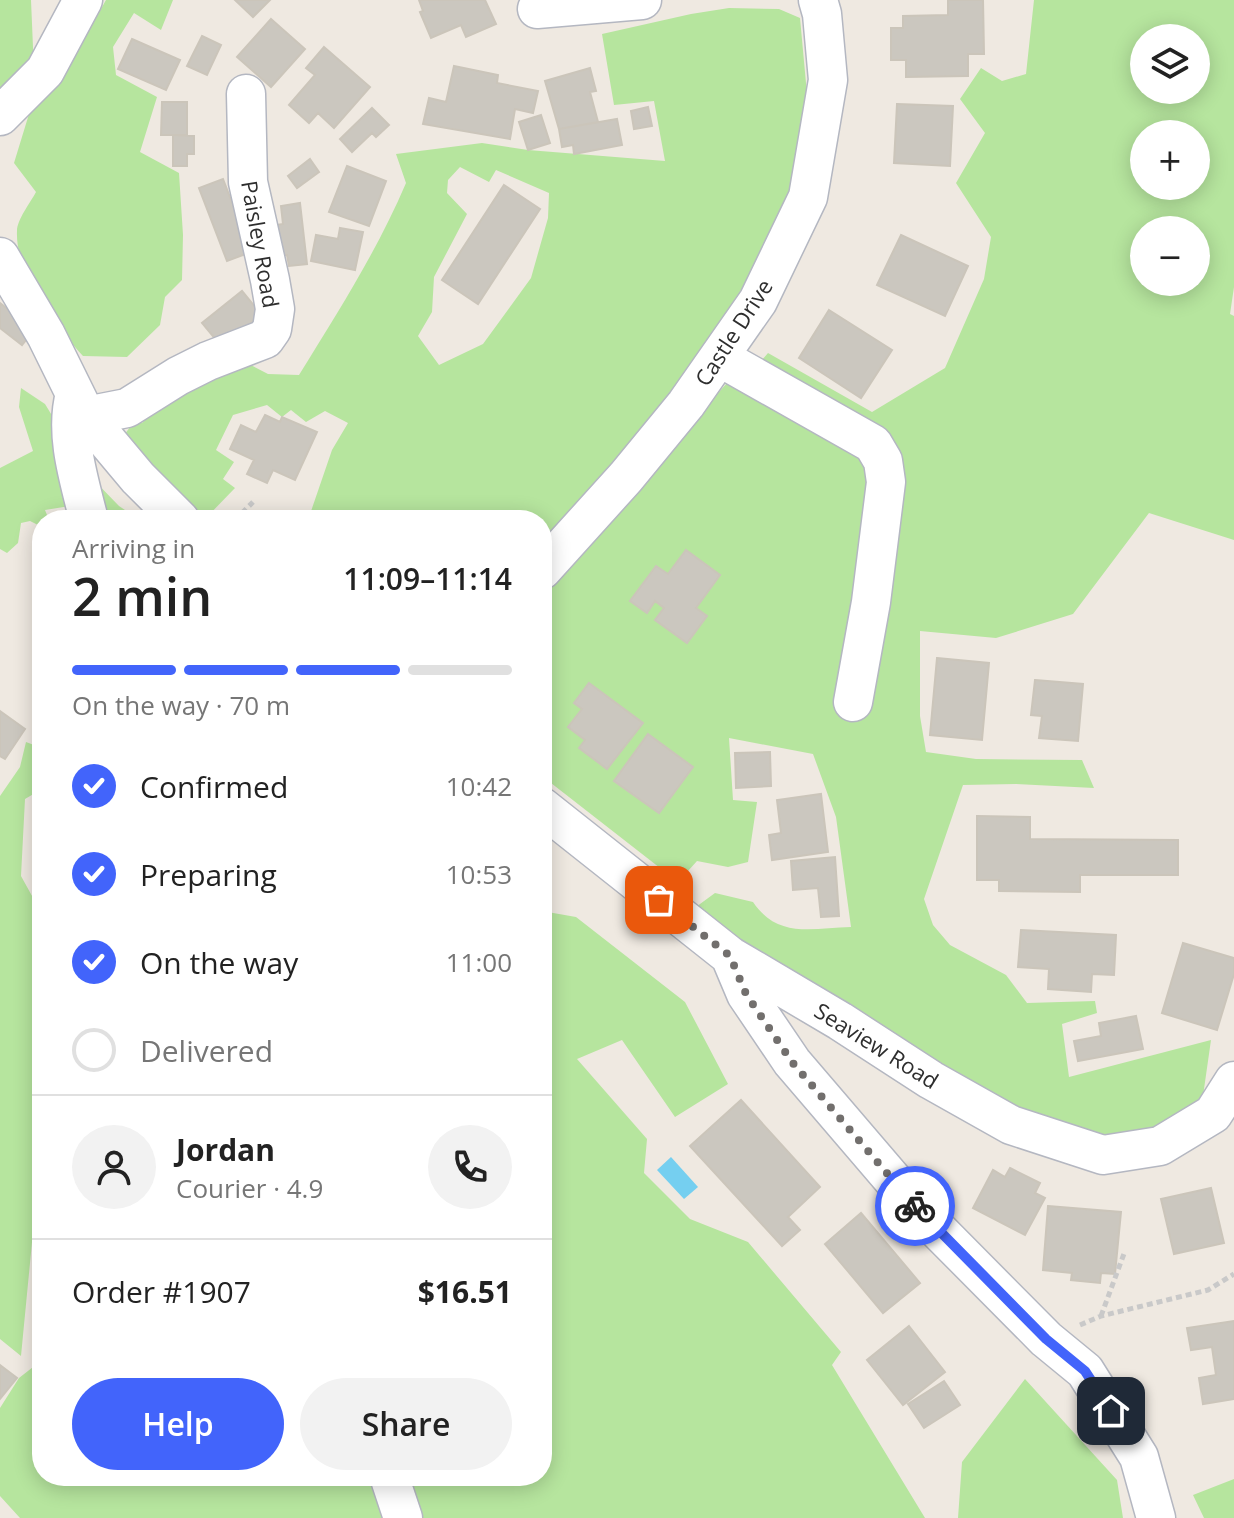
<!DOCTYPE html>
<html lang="en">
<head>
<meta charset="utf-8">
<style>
	body { margin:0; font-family:"Open Sans",sans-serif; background:#f2f2f2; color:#222; height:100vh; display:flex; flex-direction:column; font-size:30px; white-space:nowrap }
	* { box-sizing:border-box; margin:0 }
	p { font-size:26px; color:#767676 }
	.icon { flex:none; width:44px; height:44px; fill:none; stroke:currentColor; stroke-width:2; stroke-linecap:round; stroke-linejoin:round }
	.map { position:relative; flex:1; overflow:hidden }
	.side { position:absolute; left:32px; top:510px; width:520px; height:976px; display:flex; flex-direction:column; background:#fff; border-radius:32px; box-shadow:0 4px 20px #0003 }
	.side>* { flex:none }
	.fabs { position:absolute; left:1130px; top:24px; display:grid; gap:16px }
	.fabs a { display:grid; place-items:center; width:80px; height:80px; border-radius:50%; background:#fff; box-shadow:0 4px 20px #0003; font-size:40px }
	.pin { position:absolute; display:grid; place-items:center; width:68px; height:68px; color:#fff; margin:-34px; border-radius:16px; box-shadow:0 4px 12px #0006 }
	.courier { position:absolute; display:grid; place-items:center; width:80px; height:80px; margin:-40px; border:6px solid #4264fb; border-radius:50%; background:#fff; color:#222; box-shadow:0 2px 10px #0007 }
	.overview em { font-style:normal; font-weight:600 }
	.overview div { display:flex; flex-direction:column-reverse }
	.overview { display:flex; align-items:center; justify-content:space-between; height:136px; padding:0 40px }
	h1 { font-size:52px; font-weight:600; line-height:60px }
	.bar { display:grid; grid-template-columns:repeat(4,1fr); gap:12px 8px; align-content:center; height:96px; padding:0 40px }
	.bar i { height:10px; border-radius:6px; background:#e0e0e0 }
	.bar .active { background:#4264fb }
	.bar p { grid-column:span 4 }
	.line { display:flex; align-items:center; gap:20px; padding:0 40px; border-top:2px solid #e0e0e0 }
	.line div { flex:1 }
	.round { display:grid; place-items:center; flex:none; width:84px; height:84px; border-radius:42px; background:#f2f2f2 }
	ol { padding:0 40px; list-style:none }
	li { display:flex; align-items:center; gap:24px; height:88px }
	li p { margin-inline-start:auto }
	li .icon { padding:8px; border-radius:50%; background:#4264fb; color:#fff; stroke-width:4 }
	li:last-child { color:#767676 }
	li i { width:44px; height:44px; border:4px solid #e0e0e0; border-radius:50% }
	.primary-button { display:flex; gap:16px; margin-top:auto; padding:16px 40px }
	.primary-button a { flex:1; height:92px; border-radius:48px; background:#4264fb; color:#fff; font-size:32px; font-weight:600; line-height:92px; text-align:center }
	.primary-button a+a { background:#f2f2f2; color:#222 }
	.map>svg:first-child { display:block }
	.green { fill:#b6e59e; fill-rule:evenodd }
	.water { fill:#75cff0 }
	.building { fill:#cbc7bf; stroke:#cbc5ba; stroke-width:2 }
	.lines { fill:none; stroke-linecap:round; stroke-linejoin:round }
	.minor-casing { stroke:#b4b7c1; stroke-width:41 }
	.path { stroke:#c9c9c9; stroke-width:5; stroke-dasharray:6 4; stroke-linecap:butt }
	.minor { stroke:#fff; stroke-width:38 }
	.done { stroke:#726f6d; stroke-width:8; stroke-dasharray:0 14.4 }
	.route { stroke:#4264fb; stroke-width:10 }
	.labels { text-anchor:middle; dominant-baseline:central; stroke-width:6; stroke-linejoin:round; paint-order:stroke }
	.street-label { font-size:22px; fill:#2e2e2e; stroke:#fff }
</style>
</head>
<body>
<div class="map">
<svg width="1234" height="1518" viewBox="0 0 1234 1518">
	<rect width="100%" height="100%" fill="#efe9e1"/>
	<!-- green -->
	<path class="green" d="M0,0H31L34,71L0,113Z
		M106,0H173L161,30L134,13L113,47L116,75L157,97L140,152L179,173L183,235L182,280L165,297L160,325L127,357L83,356C56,326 15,274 17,231C17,220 30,203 36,192L14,163L29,114L66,71Z
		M1034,0H1234V287L1230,314L1234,316V540L1149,513L1073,614L996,638L920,631V716L926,752L976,759L1082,760L1094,788L1016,784L963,785L924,899L933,925L950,945L1006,975L1027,1003L1095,1001L1097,1013L1062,1024L1069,1077L1211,1040L1203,1096L1135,1146L1049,1135L685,915L715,893L753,902C778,939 812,928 851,927L836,817L813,754L729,738L733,800L757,802L748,862L728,867L697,861L678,882L542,776V589L555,571L728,382L757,366L768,353L872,412L945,368L984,279L991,237L956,183L985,133L960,99L981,68L1002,81L1026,74ZM1144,38H1196V90H1144ZM1144,134H1196V186H1144ZM1144,230H1196V282H1144Z
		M729,8L779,9L800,18L807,94L794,180L746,285L677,390L542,554V520H308L332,450L348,423L325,411L306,422L291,410L282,417L267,405L233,415L216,450L234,462L223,479L235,488L204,520H190L119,442L133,423H142L164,398L247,363L268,374L299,375C338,312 377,251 406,183L396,154L482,143L528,150L665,161L654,101L614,105L602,34L691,14ZM460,167L489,182L496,170L549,193L548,218L531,278L483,344L439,365L418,336L432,312L434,277L467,214L447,193L448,180Z
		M21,388L45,404L87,473L119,506L140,520H78L70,506L45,510L49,520H42V527L30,521L21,523L18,543L7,553L0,549V468L33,451L19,407Z
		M26,742L42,748V789L25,799L21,876L42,914V1197L36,1201L21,1356L0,1339V796L20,767Z
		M542,911L576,917L685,1002L728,1084L675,1117L622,1040L577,1059L647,1139L644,1173L690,1219L748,1242L841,1352L832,1365L925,1518H20L0,1496V1408L19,1378L42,1360V1476H542Z
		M1025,1379L1117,1480L1123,1518H958L962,1462Z
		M1234,1479V1518H1204L1193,1495Z"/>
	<!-- water -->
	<path class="water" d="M671,1157L698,1187L684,1199L657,1170Z"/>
	<!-- building -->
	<path class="building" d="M235,0H270L253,17Z
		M419,0H485L496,24L466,37L461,25L431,38L420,12L423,11Z
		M948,0H983L984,54H968V76L906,77V60H891V28H903V16L948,15Z
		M271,19L305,49L271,87L237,57Z
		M202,36L221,45L207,75L187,66Z
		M132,39L180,60L166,90L118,69Z
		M324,47L370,87L334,128L318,113L309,123L289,105L315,75L306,68Z
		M454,66L498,75L497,83L538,91L533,113L515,109L510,139L423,124L429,98L446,102Z
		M590,68L596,91L590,92L598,122L559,129L545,81Z
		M162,102H187V135H161Z
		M897,104L953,106L950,166L894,163Z
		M648,107L652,126L634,129L631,111Z
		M372,108L389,125L376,137L372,133L352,152L340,139Z
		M541,115L550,143L528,150L519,122Z
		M617,119L622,145L574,154L573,145L562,147L559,129Z
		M173,135L194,136V154H187V166H173Z
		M310,159L319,172L297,188L288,176Z
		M347,166L386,181L369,226L329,212Z
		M223,179L251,252L227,261L199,188Z
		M504,185L540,209L478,304L442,280Z
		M300,203L307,264L289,266L287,255L274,256L270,226L283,224L281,206Z
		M340,228L363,232L355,270L311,261L316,235L338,239Z
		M901,235L968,266L945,316L877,285Z
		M242,291L261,314L222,347L202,323Z
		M0,303L34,330L22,345L0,328Z
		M829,310L892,350L861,398L799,358Z
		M265,415L280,422L282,417L317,432L295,480L273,470L267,483L247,474L254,460L230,449L241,425L256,432Z
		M686,550L720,575L696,608L707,616L687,643L655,620L664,608L655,601L647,613L630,601L656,566L668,574Z
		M937,658L989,663L982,740L930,735Z
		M1035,680L1083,684L1078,741L1039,738L1042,716L1031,715Z
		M589,683L643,723L607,769L579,748L585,740L568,727L582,709L574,703Z
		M0,711L25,729L5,759L0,756Z
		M648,734L693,767L659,813L614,781Z
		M770,752L771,786L736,788L735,753Z
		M821,794L828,852L772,860L769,835L781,833L777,800Z
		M977,816L1030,817V839L1178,840V875H1080V892L999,891V880H977Z
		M835,857L839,916L821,917L818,888L793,890L791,861Z
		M1021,930L1116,935L1114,975L1092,974L1091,992L1048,989L1049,969L1018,967Z
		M1183,943L1234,958V974L1217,1030L1162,1013Z
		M1136,1016L1143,1049L1078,1061L1074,1041L1101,1036L1099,1023Z
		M741,1100L820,1187L788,1217L800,1230L782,1246L690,1146Z
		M1010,1168L1040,1183L1035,1193L1045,1198L1025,1235L973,1208L993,1170L1005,1177Z
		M1211,1188L1224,1243L1174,1254L1161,1199Z
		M1048,1206L1121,1212L1115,1274L1101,1273L1100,1283L1071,1280L1072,1273L1043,1270Z
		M861,1213L920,1283L883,1313L825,1244Z
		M1234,1321V1399L1203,1404L1199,1378L1216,1375L1212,1347L1191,1350L1187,1328Z
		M909,1326L945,1372L903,1405L867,1360Z
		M0,1365L17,1378L0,1399Z
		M944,1381L960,1405L924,1428L908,1404Z"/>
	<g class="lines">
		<defs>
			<path id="minor" d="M537,9L642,0
				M0,116L45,71L83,0
				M0,257L46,335L86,416L138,478L180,520
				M719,357L873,444L883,461L886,482L871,602L853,702
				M75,394C64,434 79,480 89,520
				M86,416L127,408L178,376L208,361L265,339L272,329L275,309L270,280L248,182L246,94
				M542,570L626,477L686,404L758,301L808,197L828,80L822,14L818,0
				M542,807L730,956L840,1021L931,1080L1011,1125L1103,1155L1160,1146L1213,1114L1234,1081
				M730,956L746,994L792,1062L923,1215L1046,1339L1085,1371L1139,1457L1156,1518
				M389,1476L403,1518"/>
		</defs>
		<!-- minor casing -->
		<use href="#minor" class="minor-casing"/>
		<!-- path -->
		<path class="path" d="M235,520L253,502
			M1101,1316L1125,1251
			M1080,1325L1101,1316L1208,1290L1234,1274"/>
		<!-- minor -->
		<use href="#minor" class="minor"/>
	</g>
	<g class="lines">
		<!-- done -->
		<path class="done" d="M659,900L730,956L746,994L792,1062L915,1206"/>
		<!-- route -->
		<path class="route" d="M915,1206L1046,1339L1085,1371L1111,1411"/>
	</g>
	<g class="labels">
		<!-- street labels -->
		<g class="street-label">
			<text transform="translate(261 244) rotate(80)">Paisley Road</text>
			<text transform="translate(733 332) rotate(-57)">Castle Drive</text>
			<text transform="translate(877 1045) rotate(32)">Seaview Road</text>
		</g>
	</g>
</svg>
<div class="fabs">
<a><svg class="icon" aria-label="layers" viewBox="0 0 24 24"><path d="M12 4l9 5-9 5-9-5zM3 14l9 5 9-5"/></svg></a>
<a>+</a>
<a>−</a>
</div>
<div class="pin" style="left:659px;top:900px;background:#ea580c"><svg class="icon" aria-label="bag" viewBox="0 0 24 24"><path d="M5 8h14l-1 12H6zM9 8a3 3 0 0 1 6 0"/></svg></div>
<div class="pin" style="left:1111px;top:1411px;background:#1f2937"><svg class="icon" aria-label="home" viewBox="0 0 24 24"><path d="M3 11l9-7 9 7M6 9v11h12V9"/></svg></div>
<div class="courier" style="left:915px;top:1206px"><svg class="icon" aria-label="bike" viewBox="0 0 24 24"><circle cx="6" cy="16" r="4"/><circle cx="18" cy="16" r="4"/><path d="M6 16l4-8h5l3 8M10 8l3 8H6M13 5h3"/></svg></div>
<section class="side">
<div class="overview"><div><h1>2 min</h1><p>Arriving in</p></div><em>11:09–11:14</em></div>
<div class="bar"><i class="active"></i><i class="active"></i><i class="active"></i><i></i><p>On the way · 70 m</p></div>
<ol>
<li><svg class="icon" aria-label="check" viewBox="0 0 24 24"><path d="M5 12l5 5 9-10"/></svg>Confirmed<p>10:42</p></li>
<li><svg class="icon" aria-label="check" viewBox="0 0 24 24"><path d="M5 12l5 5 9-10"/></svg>Preparing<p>10:53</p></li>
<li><svg class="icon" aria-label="check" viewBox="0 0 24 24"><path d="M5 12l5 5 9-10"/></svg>On the way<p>11:00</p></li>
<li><i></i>Delivered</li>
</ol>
<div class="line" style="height:144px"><a class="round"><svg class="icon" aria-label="person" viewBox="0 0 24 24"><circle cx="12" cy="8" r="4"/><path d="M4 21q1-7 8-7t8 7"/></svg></a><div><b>Jordan</b><p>Courier · 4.9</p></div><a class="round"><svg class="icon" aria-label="phone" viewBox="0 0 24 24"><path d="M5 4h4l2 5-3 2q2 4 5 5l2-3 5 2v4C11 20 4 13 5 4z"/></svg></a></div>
<div class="line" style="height:104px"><div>Order #1907</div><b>$16.51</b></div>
<div class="primary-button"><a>Help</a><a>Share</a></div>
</section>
</div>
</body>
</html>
